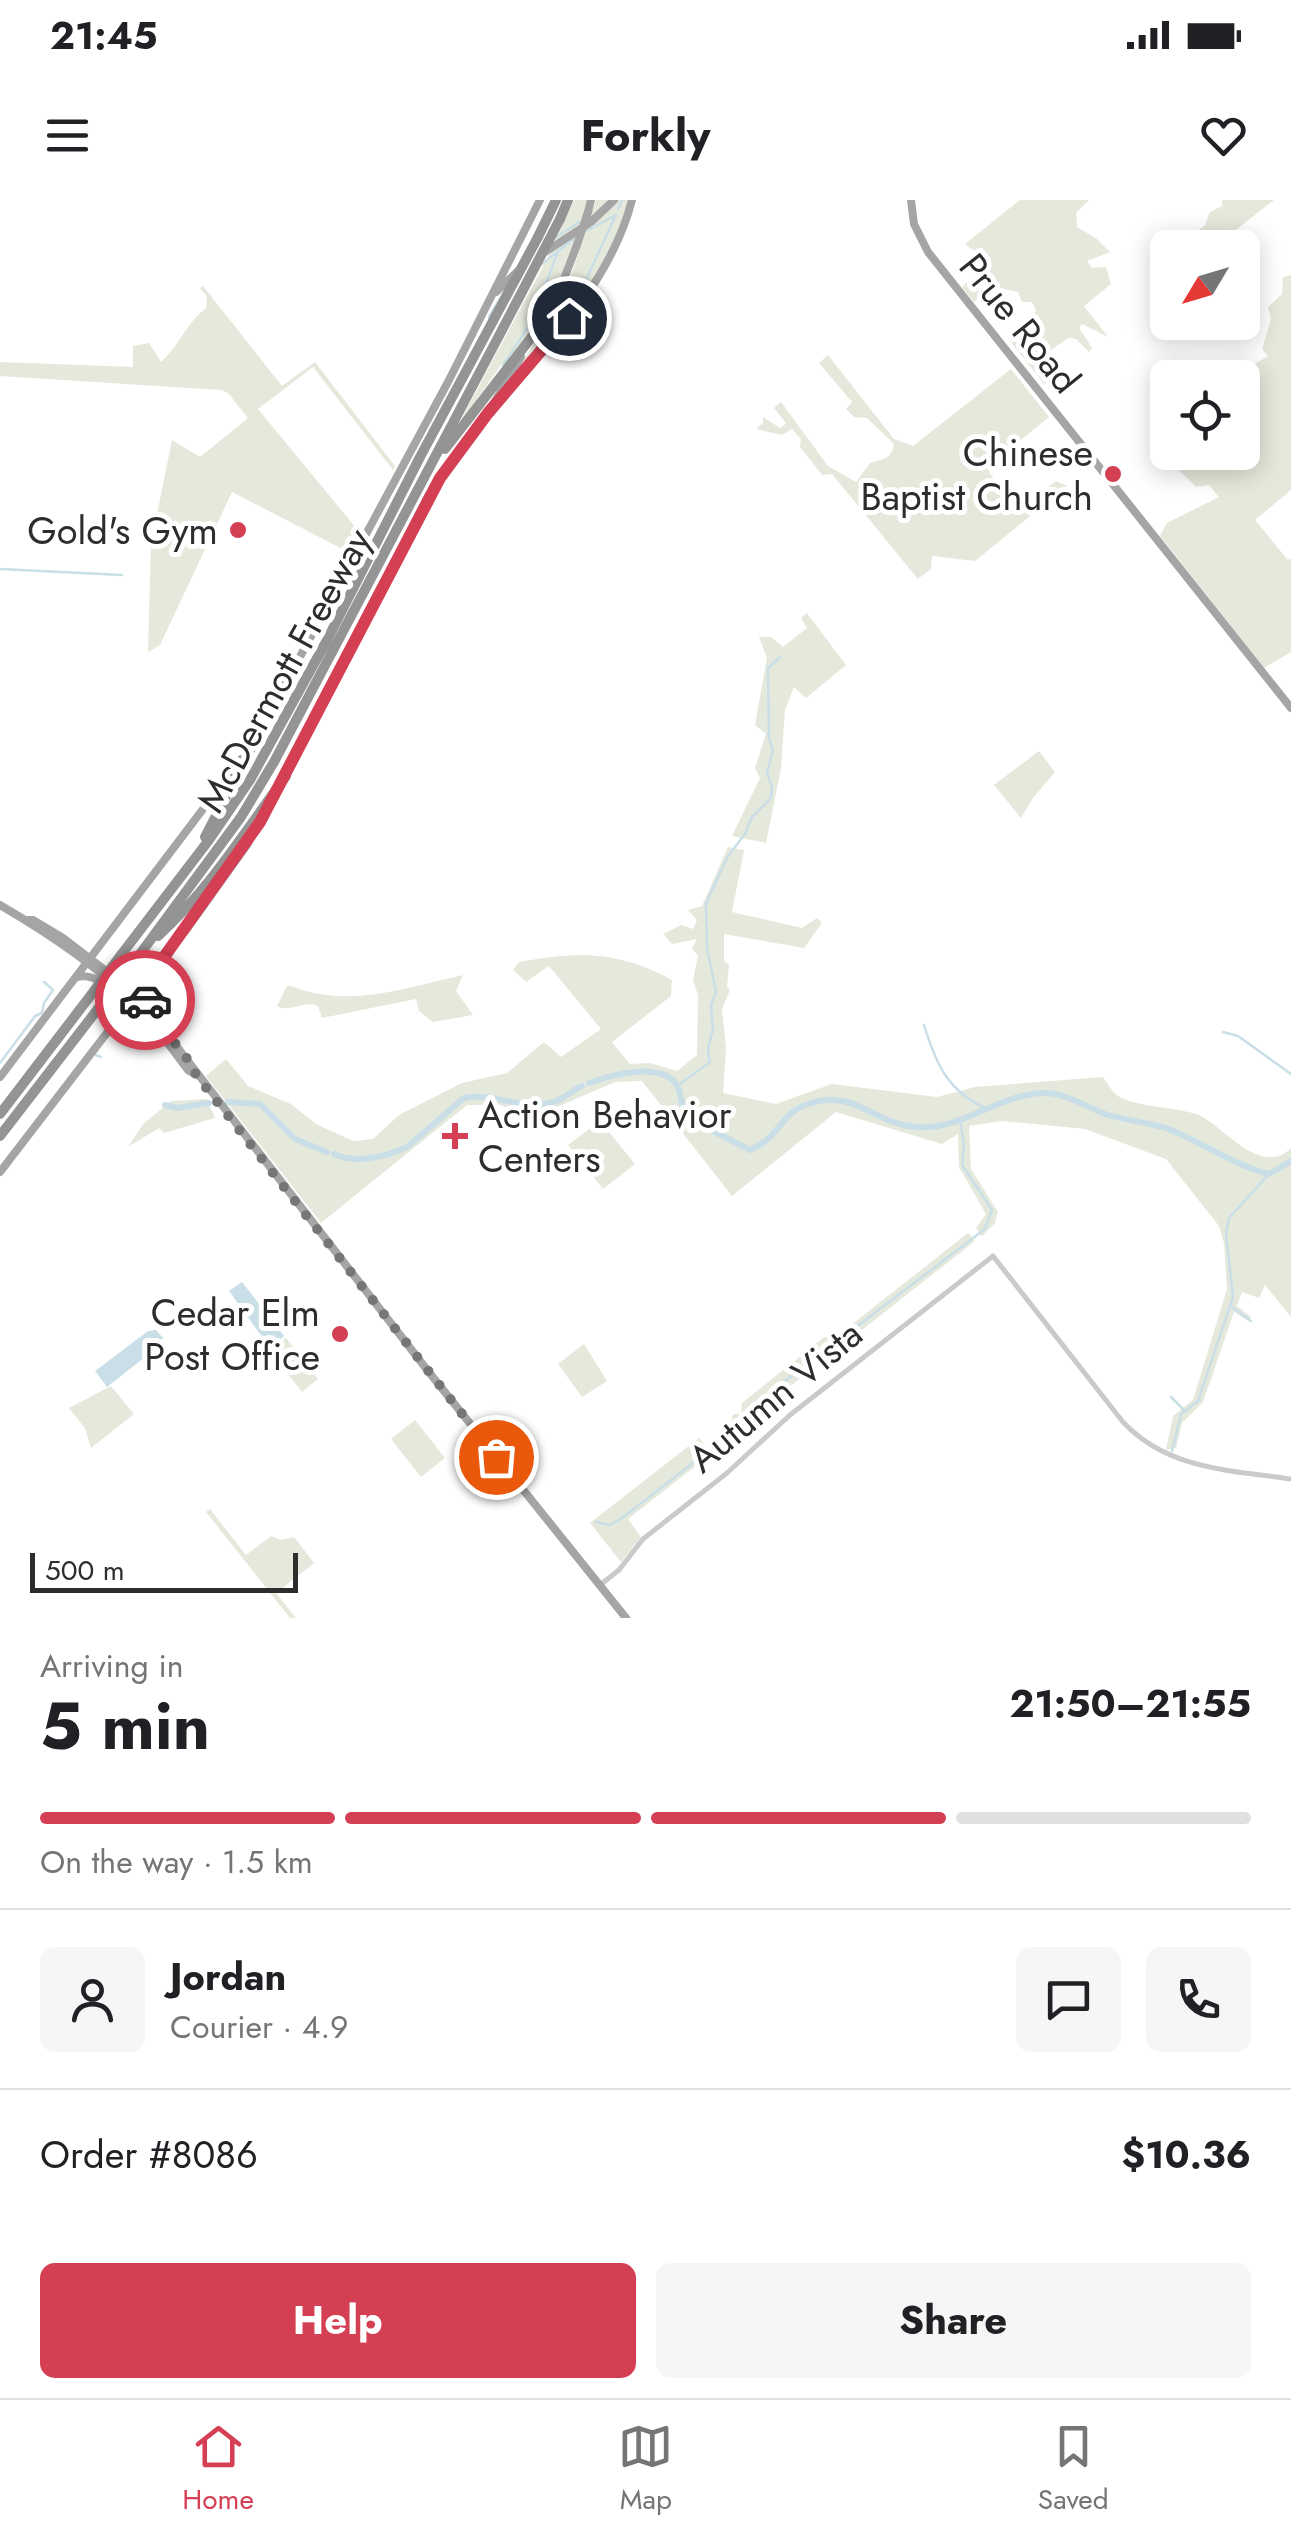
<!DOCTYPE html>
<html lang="en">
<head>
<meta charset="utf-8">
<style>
	body { margin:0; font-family:Jost,sans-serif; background:#f6f6f6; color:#202124; height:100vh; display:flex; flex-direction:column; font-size:38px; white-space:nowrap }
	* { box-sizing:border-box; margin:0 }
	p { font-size:32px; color:#757577 }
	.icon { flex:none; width:55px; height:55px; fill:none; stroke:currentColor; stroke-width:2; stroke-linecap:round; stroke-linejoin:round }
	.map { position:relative; height:1418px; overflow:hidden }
	.drawer { display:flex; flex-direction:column; background:#fff; flex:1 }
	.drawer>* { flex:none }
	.needle { width:65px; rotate:232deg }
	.buttons { position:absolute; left:1150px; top:30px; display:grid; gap:20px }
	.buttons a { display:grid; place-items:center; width:110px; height:110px; border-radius:15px; background:#fff; box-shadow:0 5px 25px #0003; font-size:50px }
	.scale { position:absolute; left:30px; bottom:25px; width:268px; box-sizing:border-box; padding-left:10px; border:5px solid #2d2d2d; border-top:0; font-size:28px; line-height:35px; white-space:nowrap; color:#2d2d2d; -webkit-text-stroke:8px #fff; paint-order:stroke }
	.pin { position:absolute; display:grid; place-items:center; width:85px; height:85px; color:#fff; margin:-42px; border:5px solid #fff; border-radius:50%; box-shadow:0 2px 10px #0007 }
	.courier { position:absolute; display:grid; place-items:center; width:100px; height:100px; margin:-50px; border:8px solid #d43f54; border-radius:50%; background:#fff; color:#222; box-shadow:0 2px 12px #0007 }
	.head em { font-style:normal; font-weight:700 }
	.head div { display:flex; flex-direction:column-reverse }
	.head { display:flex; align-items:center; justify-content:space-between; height:170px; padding:0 40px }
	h1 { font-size:65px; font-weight:700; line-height:75px }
	.bar { display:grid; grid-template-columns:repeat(4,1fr); gap:15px 10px; align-content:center; height:120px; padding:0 40px }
	.bar i { height:12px; border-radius:8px; background:#e0e0e0 }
	.bar .selected { background:#d43f54 }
	.bar p { grid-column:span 4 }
	.line { display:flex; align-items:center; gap:25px; padding:0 40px; border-top:2px solid #e0e0e0 }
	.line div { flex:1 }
	.round { display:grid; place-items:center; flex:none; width:105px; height:105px; border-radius:15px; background:#f6f6f6 }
	.button { display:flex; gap:20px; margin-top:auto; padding:20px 40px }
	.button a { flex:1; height:115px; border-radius:15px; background:#d43f54; color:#fff; font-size:40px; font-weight:700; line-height:115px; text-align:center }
	.button a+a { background:#f6f6f6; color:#202124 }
	.status { display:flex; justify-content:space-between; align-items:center; height:70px; padding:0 50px; background:#fff; direction:ltr }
	.status svg { height:28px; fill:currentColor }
	header { display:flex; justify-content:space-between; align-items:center; height:130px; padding:0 40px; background:#fff; font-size:45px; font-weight:700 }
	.tab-bar { display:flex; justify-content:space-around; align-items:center; height:140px; border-top:2px solid #e0e0e0; background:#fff; font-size:28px; color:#757577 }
	.tab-bar a { display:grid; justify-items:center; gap:5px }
	.tab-bar .selected { color:#d43f54 }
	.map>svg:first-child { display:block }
	.green { fill:#e4e9db }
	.water { fill:#c9dee7 }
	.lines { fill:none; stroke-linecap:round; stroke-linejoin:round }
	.stream { stroke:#c9dee7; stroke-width:2.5 }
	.river { stroke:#c9dee7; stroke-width:6 }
	.minor { stroke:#cacaca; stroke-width:5 }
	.major { stroke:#a5a5a5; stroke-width:8 }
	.highway { stroke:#949494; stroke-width:10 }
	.major-bridge { stroke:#a5a5a5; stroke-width:8 }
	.highway-bridge { stroke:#949494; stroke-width:10 }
	.done { stroke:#767676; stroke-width:10; stroke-dasharray:0 18 }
	.route { stroke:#d43f54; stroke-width:12 }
	.poi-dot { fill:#d43f54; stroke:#fff; stroke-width:4 }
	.labels { text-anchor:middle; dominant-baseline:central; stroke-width:10; stroke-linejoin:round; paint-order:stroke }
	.street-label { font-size:38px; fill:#2d2d2d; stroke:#fff }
	.poi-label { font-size:38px; fill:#2d2d2d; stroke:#fff; text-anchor:end }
</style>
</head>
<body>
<div class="status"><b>21:45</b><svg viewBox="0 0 49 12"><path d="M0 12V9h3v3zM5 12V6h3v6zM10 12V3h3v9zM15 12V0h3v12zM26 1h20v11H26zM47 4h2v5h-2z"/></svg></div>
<header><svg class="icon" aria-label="menu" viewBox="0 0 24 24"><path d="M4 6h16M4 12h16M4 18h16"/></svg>Forkly<svg class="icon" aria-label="heart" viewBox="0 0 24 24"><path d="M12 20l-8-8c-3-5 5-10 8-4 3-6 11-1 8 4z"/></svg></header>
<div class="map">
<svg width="1291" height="1418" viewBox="0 0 1291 1418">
	<rect width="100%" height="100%" fill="#fff"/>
	<!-- green -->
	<path class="green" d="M574,0H588C573,59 544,115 509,164L504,161L476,200L477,202L458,225L547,59Z
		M596,0H628C618,39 594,82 569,113L566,110L510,185L571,76Z
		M1020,0H1089L1076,13L1077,27L1097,39L1110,52L1087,61L1092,68L1106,67L1111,84L1084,106L1108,137L1082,124L1079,128L1092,148L1089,152L1076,139L1068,138L1051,150L1052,164L1045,185L1010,141L1039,129L1032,119L1036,110L1032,102H1022L1018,92L1005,89L1000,93L996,88L990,87L974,102L962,87L974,76L980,55L965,44Z
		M1222,0H1274L1214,47H1177L1205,25L1210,12L1222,6Z
		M1291,75V290L1255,320L1288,360L1291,358V452L1264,468L1160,336L1167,323L1219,297L1209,285L1196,287L1169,260L1170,253L1242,252V178L1234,177L1268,156L1262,149L1271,119L1268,107L1282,94L1283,77Z
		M203,86L282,186L315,162L395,266L393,270L313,167L258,209L361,334L352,354L232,292L160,445L148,452L151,344L172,240L200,257L248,218L228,193L221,190L0,176V162L133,167V146L149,143L161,162C180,145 186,123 206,108L207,97L200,88Z
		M828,155L894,239L913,246L1011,169L1049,217L994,262L989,272L1008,298L1025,304L1056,281L1067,286L975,361L932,356L931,369L918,379L832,274L822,275L800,247L801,239L792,229L782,235L756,229L763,223V217L780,228L786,223L774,208L781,202L828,266L856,282L870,263C883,259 892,259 894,244L867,218L854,217L846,209L852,202L819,163Z
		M807,413L846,465L806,498L794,487L785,510L781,568L766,643L732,636L760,578L755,568L766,534L755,525L767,458L759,437H771L783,447L807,428L801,418Z
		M1039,551L1055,572L1033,598L1021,618L994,585Z
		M728,647L744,650L732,712L802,728L817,718L822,723L804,748L724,734V761L729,764L727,787L730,790L722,809L726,848L723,893L776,904L832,884L937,897L975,887L1103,877C1107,883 1113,893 1118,896C1137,907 1174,907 1196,914C1223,924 1260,979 1291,948V1117L1265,1085L1259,1098L1242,1092L1237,1106L1251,1117L1249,1121L1234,1112L1203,1202L1182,1223L1176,1248L1166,1250L1173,1216L1193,1200L1227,1089L1224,1043L1219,1026L1166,959L1085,929L1002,921L969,926L971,969L998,1012L995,1023L982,1036L976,1028L986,1014L959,967L958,934L942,944L836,912L732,996L642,881L615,882L534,917L500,905H467L321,1023L206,876L226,859L248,886L291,904L316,924L353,941L373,939L399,915L462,883L507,873L544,842L561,857L601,829L549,766L526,782L513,770L519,762C580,752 615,750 672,780L671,796L612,842L630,864L650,863L677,871L697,855L698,795L693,780L698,756L692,748L697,739L672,744L663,734L681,725L693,729L697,720L688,710L702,706Z
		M463,775L456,791L473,815L433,822L419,811L416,799L322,818L318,806C305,800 290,813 277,806L287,786H291C349,809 405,788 463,775Z
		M207,899L215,918L164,933L159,928L128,947L143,924L171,901Z
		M600,921L635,964L603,989L568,945Z
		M968,1033L975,1041L750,1218L726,1242L628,1319L641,1337L621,1362L590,1323L699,1238L707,1247L729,1228L733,1214H741L742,1203L823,1138L841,1133Z
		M286,1138L318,1179L302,1192L270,1151Z
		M584,1144L607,1181L582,1197L558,1164Z
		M111,1186L134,1214L91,1248L85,1228L69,1208Z
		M415,1220L445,1258L421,1277L391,1239Z
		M210,1309L246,1355L271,1336L281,1340L294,1337L314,1363L276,1393L296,1418H290L206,1312Z"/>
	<!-- water -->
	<path class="water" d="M242,1082L284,1136L270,1148L229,1091Z
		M156,1130L163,1138L150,1153L107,1187L95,1171L148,1131Z"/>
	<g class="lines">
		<!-- stream -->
		<path class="stream" d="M618,9L622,0
			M586,31L616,15
			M553,39L580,22
			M542,64L575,38
			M489,117L504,92
			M503,165L532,121L557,54
			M511,182L585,82L615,17
			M0,369L122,375
			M924,825C936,864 948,891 985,908
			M1223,832L1238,836L1291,874
			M96,855L101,857
			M0,863L35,816L42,813L44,803L53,790L44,782
			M677,886L710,862L708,849L713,829L711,805L716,792L707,748L706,703L728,656L745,634L752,617L771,598L772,587L767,573L773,550L769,538L768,468L780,457
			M1232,1107L1251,1121
			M1171,1197L1184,1210
			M1172,1251L1181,1214L1198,1201L1233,1097L1226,1033L1229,1018L1269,974
			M596,1322L610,1325L622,1318L728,1236L751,1207L985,1029L992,1010L962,965L964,945L960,920"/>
		<!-- river -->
		<path class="river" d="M589,883C611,875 660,861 677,885C682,894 681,908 686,917L750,950C780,938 780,913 808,904C854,888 874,924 916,927C964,931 1000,892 1047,893C1066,894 1087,907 1105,914C1126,921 1150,922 1171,930C1205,944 1233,965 1269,974L1291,961
			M228,902L260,904L295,939L327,952
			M165,905L178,908L209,903
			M334,954C355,964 386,957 407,947L464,898C494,892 524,912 554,902C564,899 572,890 582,886"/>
		<!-- minor -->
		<path class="minor" d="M600,1385L619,1370L643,1339L727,1273L790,1215L993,1056L1123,1222C1168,1270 1230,1270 1291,1279"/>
		<!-- major -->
		<path class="major" d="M911,0L914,24L928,52L1291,508
			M588,12L591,0
			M542,54L591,22L614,0
			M496,92L518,71
			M533,136L562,84L577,45
			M501,199C553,140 612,78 632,0
			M260,531L448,182L540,0
			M284,580L428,296L488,213L521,157
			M0,705C43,730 97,766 133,802C154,822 170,847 188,870L196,875
			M27,720H33L63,738L136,794L428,1171L626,1418
			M77,777C97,772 122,793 117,814
			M0,877L241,559
			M0,972L189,726L247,645L264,614"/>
		<!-- highway -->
		<path class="highway" d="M560,19L568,0
			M538,37L556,0
			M445,249L534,134
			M205,637L262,527
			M158,736C209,690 246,630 286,576
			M121,755L209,640L250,580L326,442L420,257L493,121
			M132,765L241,617L274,562L502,130
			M0,914L94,791
			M0,936L104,801"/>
		<!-- major-bridge -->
		<path class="major-bridge" d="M577,45L588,12"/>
		<!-- highway-bridge -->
		<path class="highway-bridge" d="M493,121L538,37
			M502,130L560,19
			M94,791L121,755
			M104,801L132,765"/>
	</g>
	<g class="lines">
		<!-- done -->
		<path class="done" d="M145,800L147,808L193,866L196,875L496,1257"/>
		<!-- route -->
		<path class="route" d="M145,800L147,781L260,622L440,278L488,213L569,118"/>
	</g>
	<!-- markers -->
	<g class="poi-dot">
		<circle cx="1113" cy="274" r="10"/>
		<circle cx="238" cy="330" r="10"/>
		<path d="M450 921h10v10h10v10h-10v10h-10v-10h-10v-10h10z"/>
		<circle cx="340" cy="1134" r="10"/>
	</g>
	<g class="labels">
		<!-- street labels -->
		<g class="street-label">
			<text transform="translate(1020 123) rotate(51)">Prue Road</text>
			<text transform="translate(284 470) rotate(-61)">McDermott Freeway</text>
			<text transform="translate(775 1196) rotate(-40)">Autumn Vista</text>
		</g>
		<!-- poi labels -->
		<g class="poi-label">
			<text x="1093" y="252">Chinese<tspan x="1093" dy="44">Baptist Church</tspan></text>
			<text x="218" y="330">Gold's Gym</text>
			<text x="478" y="914" text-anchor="start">Action Behavior<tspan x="478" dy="44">Centers</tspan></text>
			<text x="320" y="1112">Cedar Elm<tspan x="320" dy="44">Post Office</tspan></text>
		</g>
	</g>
</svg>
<div class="buttons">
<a><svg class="needle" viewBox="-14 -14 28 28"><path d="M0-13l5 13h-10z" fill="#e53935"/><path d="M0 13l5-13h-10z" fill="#757577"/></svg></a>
<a><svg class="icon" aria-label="locate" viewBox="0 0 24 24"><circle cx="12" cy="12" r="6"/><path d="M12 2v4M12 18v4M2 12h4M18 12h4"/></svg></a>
</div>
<div class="scale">500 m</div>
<div class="pin" style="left:496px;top:1257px;background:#ea580c"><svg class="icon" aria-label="bag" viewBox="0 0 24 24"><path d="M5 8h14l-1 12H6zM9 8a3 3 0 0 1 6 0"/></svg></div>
<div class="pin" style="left:569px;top:118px;background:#1f2937"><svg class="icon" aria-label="home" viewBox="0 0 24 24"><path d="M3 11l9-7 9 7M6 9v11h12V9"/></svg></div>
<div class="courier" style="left:145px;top:800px"><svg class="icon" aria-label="car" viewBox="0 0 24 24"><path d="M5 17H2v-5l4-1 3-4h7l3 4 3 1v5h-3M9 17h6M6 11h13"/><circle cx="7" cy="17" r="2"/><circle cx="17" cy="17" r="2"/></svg></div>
</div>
<section class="drawer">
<div class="head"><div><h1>5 min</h1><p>Arriving in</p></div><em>21:50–21:55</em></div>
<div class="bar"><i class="selected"></i><i class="selected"></i><i class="selected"></i><i></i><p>On the way · 1.5 km</p></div>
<div class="line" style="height:180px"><a class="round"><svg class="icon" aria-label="person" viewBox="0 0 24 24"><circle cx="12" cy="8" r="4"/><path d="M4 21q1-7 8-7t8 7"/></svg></a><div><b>Jordan</b><p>Courier · 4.9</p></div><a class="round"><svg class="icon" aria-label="chat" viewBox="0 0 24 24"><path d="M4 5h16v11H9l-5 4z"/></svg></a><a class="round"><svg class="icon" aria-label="phone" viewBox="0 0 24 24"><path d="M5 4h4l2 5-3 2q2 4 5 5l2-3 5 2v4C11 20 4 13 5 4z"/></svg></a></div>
<div class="line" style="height:130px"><div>Order #8086</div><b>$10.36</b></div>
<div class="button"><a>Help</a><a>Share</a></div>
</section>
<nav class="tab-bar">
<a class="selected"><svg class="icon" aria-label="home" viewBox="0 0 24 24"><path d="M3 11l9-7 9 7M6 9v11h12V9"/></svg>Home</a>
<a><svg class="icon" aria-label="map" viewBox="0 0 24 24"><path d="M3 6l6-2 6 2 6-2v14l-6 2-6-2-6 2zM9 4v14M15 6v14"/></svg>Map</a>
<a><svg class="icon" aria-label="saved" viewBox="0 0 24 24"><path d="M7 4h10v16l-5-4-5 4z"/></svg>Saved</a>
</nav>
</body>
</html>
